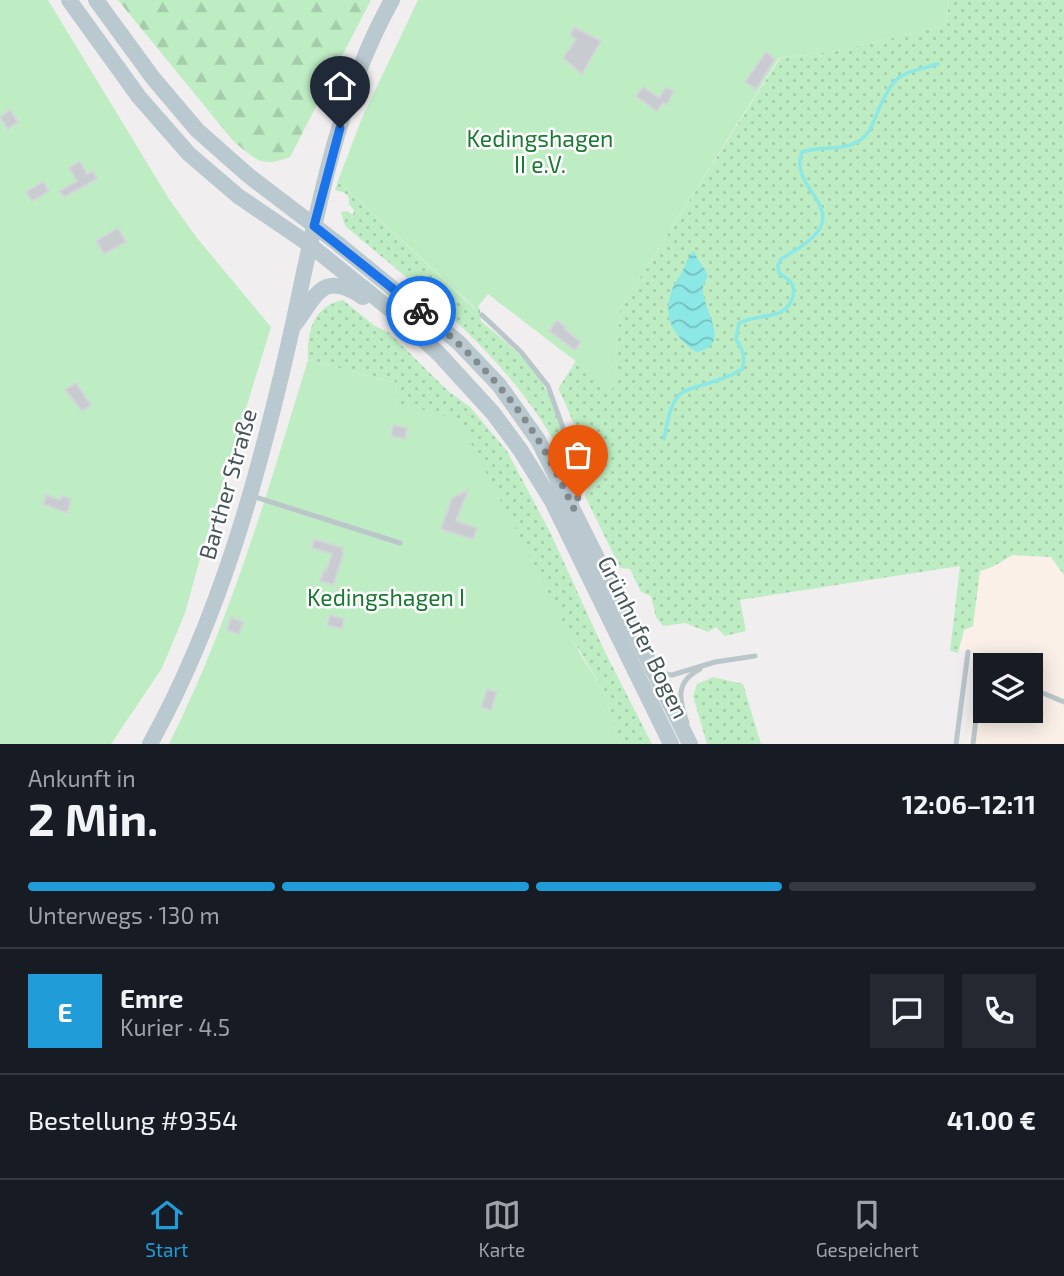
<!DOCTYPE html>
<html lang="de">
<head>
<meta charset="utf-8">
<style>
	body { margin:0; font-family:"Exo 2",sans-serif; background:#242831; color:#f1f3f6; height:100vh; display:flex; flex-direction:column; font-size:26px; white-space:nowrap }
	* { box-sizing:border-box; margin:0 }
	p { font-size:23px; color:#9ea1a6 }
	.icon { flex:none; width:38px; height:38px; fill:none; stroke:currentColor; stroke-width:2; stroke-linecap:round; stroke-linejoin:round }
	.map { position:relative; height:744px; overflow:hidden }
	.sheet { display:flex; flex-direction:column; background:#171b24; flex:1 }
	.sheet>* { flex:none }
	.tools { position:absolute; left:973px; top:653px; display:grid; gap:14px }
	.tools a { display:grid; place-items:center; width:70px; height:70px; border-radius:0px; background:#171b24; box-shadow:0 4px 18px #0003; font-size:35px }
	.pin { position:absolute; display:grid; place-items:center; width:60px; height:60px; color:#fff; margin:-72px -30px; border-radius:50% 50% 50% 0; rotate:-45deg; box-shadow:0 0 7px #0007 }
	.pin .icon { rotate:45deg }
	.courier { position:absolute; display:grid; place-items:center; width:70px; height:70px; margin:-35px; border:5px solid #1a73e8; border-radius:50%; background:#fff; color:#222; box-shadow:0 2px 9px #0007 }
	.summary em { font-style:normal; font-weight:700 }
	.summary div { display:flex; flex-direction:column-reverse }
	.summary { display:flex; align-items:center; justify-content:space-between; height:119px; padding:0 28px }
	h1 { font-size:46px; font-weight:700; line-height:52px }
	.bar { display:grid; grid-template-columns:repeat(4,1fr); gap:10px 7px; align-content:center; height:84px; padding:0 28px }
	.bar i { height:9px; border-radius:5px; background:#363941 }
	.bar .current { background:#209dd8 }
	.bar p { grid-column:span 4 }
	.line { display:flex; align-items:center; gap:18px; padding:0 28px; border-top:2px solid #363941 }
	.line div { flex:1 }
	.round { display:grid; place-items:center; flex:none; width:74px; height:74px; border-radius:0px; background:#242831 }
	.menu { display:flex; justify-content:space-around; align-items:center; height:98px; border-top:2px solid #363941; background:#171b24; font-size:19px; color:#9ea1a6 }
	.menu a { display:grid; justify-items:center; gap:4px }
	.menu .current { color:#209dd8 }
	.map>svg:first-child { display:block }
	.commercial { fill:#fbf0e7; fill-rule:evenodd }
	.grass { fill:url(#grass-dots) }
	.forest { fill:url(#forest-firs) }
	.green { fill:#beedc4 }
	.water { fill:url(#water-waves) }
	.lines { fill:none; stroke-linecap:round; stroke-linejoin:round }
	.stream { stroke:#8ce8e5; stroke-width:3.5 }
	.building { fill:#c8ccd0; stroke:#d2d6d9; stroke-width:2 }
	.lane { stroke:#bac6ca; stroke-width:5 }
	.secondary { stroke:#bac9cf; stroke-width:16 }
	.done { stroke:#828b8e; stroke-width:7; stroke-dasharray:0 12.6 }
	.route { stroke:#1a73e8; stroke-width:9 }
	.labels { text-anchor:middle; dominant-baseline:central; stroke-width:5; stroke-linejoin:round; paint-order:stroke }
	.park-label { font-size:23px; fill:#1a7933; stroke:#fff }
	.street-label { font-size:23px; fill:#47565a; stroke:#fff }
</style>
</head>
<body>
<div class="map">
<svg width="1064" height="744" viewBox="0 0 1064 744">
	<defs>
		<pattern id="grass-dots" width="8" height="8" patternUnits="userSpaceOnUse" patternTransform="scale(1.75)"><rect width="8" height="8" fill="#beedc4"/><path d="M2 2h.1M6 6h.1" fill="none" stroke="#a5cdab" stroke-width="1.8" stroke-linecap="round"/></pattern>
		<pattern id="forest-firs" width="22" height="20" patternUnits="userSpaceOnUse" patternTransform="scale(1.75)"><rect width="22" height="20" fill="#beedc4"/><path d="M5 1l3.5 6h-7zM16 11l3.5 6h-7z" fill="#a5cdab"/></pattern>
		<pattern id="water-waves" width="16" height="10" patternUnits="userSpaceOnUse" patternTransform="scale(1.75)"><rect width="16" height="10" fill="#8ce8e5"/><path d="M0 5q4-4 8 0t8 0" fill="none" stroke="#74bfbd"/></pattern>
	</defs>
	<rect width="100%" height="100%" fill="#f0eeef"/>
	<!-- commercial -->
	<path class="commercial" d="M1012,555L1051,557L1064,575V744H967L979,653L959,650L964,630L973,626L980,571L992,567ZM985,665H1031V710H985Z"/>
	<!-- grass -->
	<path class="grass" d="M949,0H1064V575L1051,557L1013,555L992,567L980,571L973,626L964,630L958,653L950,651L960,566L740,600L746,631L725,636L716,627L708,632L685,623L663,626L656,617L651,596L641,592L630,569L620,568L585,496C586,491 590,485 590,480C591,467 566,400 558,389L576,361L613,389L620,309L780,58L837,51L946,25Z
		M338,181L475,309L478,306L480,309L481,321C502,339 527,357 542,382C557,407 564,439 573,468L569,469C519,365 432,299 345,226L341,212L347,211L353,215L354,210L349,204C350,193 345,193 335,190Z
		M343,300L375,326L388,332L448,391L470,407L507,451L550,532L604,650L652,744H619L602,687L430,411L396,406L397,383L308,360C307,333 312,306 343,300Z
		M713,677L743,684L761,744H707L693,696L697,684Z"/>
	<!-- forest -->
	<path class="forest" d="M118,0H371L290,157C261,168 257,160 234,142Z"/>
	<!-- green -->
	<path class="green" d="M0,0H48L169,199L197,238L271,327L203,548L185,613L162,668L111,744H0Z
		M418,0H949L946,25L837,51L779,58L620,309L613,390L488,294L476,309L338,181L362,118Z
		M308,360L397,383L396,406C421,409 444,410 463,428L580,654L602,687L619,744H169C230,622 268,491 308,360Z"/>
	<!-- water -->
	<path class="water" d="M694,251C698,262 704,266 708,276C707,278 704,284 703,286C700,307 735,346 696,352C673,336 662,317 672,290C674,283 680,277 683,270C687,263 687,256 694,251Z"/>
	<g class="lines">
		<!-- stream -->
		<path class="stream" d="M664,439C667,425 669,406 679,395C687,386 725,382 742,369C746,357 742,349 736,339L739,323C752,317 766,317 779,313C789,309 797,295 792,284C790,280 783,276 779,273L778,265L781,259C792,252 804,246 813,237C845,206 788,186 802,152C823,145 848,153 865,136C871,130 875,119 878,111C895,72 899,75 938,64"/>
	</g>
	<!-- building -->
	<path class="building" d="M574,27L601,41L582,74L563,58L576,39L570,35Z
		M766,52L775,59L756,89L745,82Z
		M643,87L659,98L666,87L674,92L666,105L663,102L657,111L636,96Z
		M10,110L18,122L8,129L0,117Z
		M80,161L87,174L93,171L97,179L64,197L60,191L77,181L69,168Z
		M43,182L49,191L32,201L26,192Z
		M118,228L126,242L104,254L96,241Z
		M557,320L566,327L564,329L581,342L575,350L549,331Z
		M76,383L91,405L82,411L65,390Z
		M393,425L407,428L405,439L391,436Z
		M468,490L456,521L477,528L473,539L441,529L452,498Z
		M46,495L60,500L62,496L71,499L67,513L43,504Z
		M314,539L343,548L342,551L344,552L333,585L320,581L324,570L326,571L332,554L312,548Z
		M330,615L344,619L342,629L327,625Z
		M231,617L243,622L239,634L227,630Z
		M487,689L497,692L491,710L481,707Z"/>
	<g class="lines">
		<!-- lane -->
		<path class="lane" d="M482,315L521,352L548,386L581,478L580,492L575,506
			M252,496L400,543
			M660,673L672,675L715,662L755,656
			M1031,688L1064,702
			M687,723C679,699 675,682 700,669
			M956,744L968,652
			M973,744L976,719L985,699"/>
		<!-- secondary -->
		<path class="secondary" d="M69,0L139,97L189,154L238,196L310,245L391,310L439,354L493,413L521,451L552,501L671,744
			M96,0L153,78L197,130L249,176L337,243L458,342L499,385L538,440L690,744
			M295,324C318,293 323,271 363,297
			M150,744C221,616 260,471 292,329C316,218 336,100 392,0"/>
	</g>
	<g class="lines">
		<!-- done -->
		<path class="done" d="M421,311C466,348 506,388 537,438C551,460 562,485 574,509L578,497"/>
		<!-- route -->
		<path class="route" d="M340,128L314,226L421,311"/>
	</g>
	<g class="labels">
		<!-- park labels -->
		<g class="park-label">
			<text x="540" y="138">Kedingshagen<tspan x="540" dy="26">II e.V.</tspan></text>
			<text x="386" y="597">Kedingshagen I</text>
		</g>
		<!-- street labels -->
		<g class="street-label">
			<text transform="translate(227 484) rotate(-74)">Barther Straße</text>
			<text transform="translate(644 637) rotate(64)">Grünhufer Bogen</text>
		</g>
	</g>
</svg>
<div class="tools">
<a><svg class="icon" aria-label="layers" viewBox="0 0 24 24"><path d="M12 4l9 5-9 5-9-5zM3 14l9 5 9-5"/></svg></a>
</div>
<div class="pin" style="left:578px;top:497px;background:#ea580c"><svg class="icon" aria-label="bag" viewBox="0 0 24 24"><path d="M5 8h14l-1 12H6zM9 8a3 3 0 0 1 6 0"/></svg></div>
<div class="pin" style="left:340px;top:128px;background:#1f2937"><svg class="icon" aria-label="home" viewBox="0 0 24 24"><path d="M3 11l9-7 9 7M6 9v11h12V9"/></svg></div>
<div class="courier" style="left:421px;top:311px"><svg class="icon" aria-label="bike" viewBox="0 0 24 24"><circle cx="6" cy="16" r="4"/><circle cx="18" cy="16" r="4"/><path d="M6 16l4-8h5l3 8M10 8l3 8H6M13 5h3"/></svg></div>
</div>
<section class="sheet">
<div class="summary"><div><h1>2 Min.</h1><p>Ankunft in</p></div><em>12:06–12:11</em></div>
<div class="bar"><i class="current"></i><i class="current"></i><i class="current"></i><i></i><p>Unterwegs · 130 m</p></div>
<div class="line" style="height:126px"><b class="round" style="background:#209dd8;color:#fff">E</b><div><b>Emre</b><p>Kurier · 4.5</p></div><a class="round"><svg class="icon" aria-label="chat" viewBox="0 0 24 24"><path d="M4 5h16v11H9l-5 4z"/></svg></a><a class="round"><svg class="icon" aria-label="phone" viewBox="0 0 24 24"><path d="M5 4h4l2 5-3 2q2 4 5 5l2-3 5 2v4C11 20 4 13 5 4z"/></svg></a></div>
<div class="line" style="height:91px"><div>Bestellung #9354</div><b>41.00 €</b></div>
</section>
<nav class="menu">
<a class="current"><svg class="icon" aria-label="home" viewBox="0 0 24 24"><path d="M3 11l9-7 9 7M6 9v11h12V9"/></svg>Start</a>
<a><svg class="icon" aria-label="map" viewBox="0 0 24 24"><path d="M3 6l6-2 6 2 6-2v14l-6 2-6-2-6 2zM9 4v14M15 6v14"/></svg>Karte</a>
<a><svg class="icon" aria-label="saved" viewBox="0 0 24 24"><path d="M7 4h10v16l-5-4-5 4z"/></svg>Gespeichert</a>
</nav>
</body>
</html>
